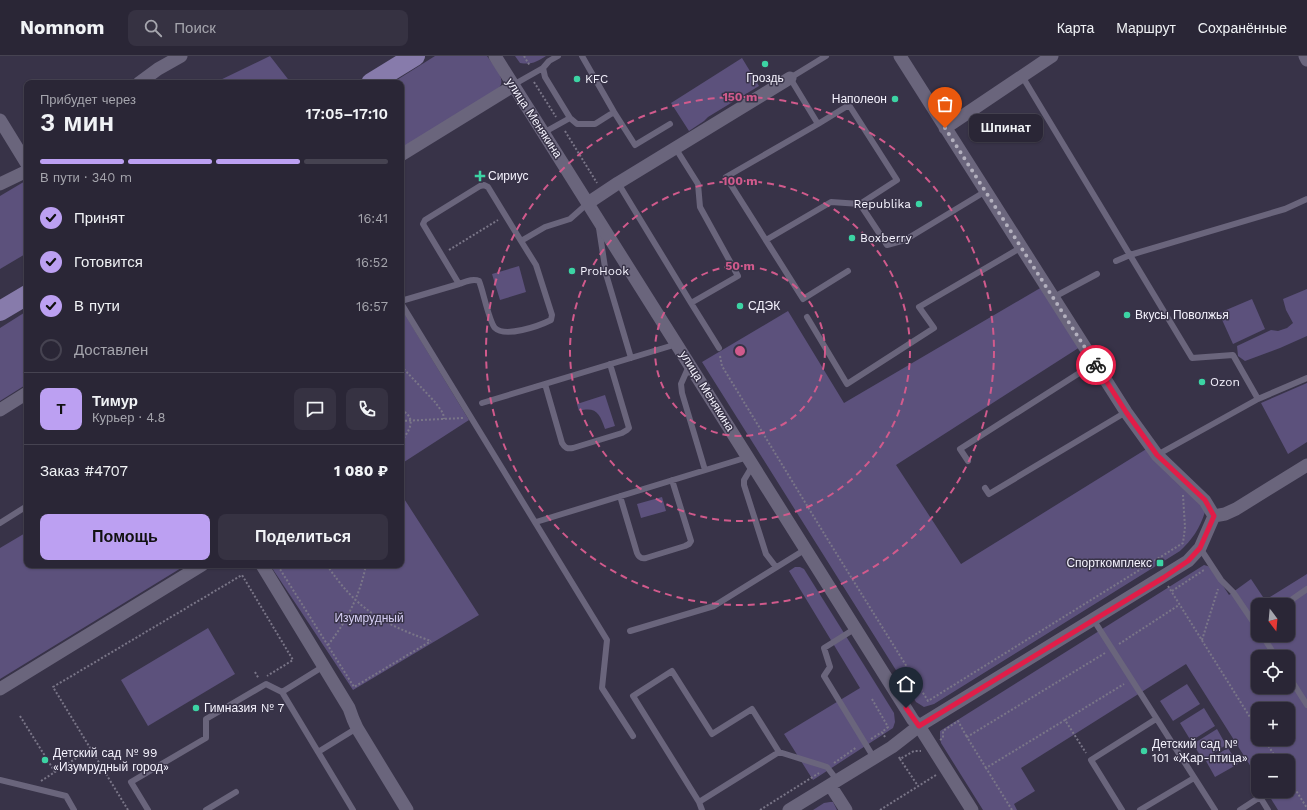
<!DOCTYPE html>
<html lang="ru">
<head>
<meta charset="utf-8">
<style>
	body { margin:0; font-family:"Work Sans",sans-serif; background:#363242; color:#f1f3f6; height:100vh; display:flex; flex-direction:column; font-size:15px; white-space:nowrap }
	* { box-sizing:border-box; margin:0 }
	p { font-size:13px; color:#a5a5ad }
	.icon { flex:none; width:22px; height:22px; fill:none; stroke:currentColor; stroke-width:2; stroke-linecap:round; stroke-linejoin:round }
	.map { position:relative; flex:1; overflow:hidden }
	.sheet { position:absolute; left:24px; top:24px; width:380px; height:488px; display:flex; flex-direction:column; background:#2a2636; border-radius:8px; box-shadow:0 1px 3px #0004,0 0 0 1px #464351 }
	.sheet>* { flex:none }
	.needle { width:26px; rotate:164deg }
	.buttons { position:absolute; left:1251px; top:542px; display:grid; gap:8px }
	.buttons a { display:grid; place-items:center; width:44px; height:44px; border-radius:8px; background:#2a2636; box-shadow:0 1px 3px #0004,0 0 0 1px #464351; font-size:20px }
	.pin { position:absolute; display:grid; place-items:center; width:34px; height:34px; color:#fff; margin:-41px -17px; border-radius:50% 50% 50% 0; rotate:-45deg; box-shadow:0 0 4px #0007 }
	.pin .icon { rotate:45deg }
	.courier { position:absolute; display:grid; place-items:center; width:40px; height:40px; margin:-20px; border:3px solid #e11d48; border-radius:50%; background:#fff; color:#222; box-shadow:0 1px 5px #0007 }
	.bubble { position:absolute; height:28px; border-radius:8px; background:#2a2636; box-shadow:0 1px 3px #0004,0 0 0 1px #464351; font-size:13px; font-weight:600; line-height:28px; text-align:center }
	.head em { font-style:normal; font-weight:600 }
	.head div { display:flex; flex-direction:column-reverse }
	.head { display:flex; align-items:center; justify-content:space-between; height:68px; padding:0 16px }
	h1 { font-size:26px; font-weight:600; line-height:30px }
	.bar { display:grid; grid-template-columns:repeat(4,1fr); gap:6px 4px; align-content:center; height:48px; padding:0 16px }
	.bar i { height:5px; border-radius:3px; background:#464351 }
	.bar .on { background:#bca0f2 }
	.bar p { grid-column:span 4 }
	.line { display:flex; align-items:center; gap:10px; padding:0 16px; border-top:1px solid #464351 }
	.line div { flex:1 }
	.round { display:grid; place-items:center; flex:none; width:42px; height:42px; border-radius:8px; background:#363242 }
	ol { padding:0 16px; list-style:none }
	li { display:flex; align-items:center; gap:12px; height:44px }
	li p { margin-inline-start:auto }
	li .icon { padding:4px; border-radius:50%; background:#bca0f2; color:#111; stroke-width:4 }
	li:last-child { color:#a5a5ad }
	li i { width:22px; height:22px; border:2px solid #464351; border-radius:50% }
	.primary-button { display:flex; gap:8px; margin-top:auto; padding:8px 16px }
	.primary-button a { flex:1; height:46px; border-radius:8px; background:#bca0f2; color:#111; font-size:16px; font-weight:600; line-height:46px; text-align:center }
	.primary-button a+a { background:#363242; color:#f1f3f6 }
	header { display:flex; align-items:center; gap:24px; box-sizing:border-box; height:56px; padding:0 20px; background:#2a2636; border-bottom:1px solid #464351 }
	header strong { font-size:19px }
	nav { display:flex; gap:22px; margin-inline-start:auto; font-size:14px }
	.search { width:280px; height:36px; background:#363242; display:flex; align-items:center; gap:10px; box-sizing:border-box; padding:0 14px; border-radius:8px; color:#a5a5ad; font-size:15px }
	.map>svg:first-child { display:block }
	.green { fill:#5c517c; fill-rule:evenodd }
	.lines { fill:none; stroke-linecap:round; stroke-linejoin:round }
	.path { stroke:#7a7688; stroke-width:2; stroke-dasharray:2 2; stroke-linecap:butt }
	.lane { stroke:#6a657c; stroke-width:6 }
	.street { stroke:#6a657c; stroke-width:13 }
	.primary { stroke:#877bab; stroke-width:20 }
	.done { stroke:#b3b0be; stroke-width:4; stroke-dasharray:0 7.2 }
	.route { stroke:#e11d48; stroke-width:5 }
	.ring { fill:none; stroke:#d15a8c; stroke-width:2; stroke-dasharray:7 5 }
	.poi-dot { fill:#3cd4a4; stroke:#383348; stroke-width:1.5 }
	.labels { text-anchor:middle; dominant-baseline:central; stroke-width:3; stroke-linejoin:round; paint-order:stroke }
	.poi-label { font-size:12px; fill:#f5f3fe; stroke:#383348; text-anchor:start }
	.street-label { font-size:12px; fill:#f5f3fe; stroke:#383348 }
	.park-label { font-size:12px; fill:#d6cef4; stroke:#383348 }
	.centre { fill:#d15a8c; stroke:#383348; stroke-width:2 }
	.ring-label { font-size:12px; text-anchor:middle; font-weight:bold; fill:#d15a8c; stroke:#383348; stroke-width:3; stroke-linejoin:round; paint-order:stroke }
</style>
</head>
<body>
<header>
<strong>Nomnom</strong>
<div class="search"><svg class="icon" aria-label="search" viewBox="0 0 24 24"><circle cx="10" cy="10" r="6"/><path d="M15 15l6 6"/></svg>Поиск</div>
<nav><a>Карта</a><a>Маршрут</a><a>Сохранённые</a></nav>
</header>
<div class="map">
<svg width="1307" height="754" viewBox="0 0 1307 754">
	<rect width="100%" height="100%" fill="#383348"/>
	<!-- green -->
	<path class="green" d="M270,0L291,27H214Z
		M435,0H487C493,9 507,22 499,32L401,94V27H392Z
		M515,0H546C536,6 532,9 520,7Z
		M742,2L759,30L708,61L704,65L689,75L671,47Z
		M27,124V197L0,213V140Z
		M519,210L526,236L500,244L492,218Z
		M1042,231L1080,291L896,409L961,508L1148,392L1196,441L1205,456C1200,472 1192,484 1180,495L934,648L924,651L916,646L702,306L788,255L844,347Z
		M1307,233V280L1280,292L1245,305L1238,300L1237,290L1271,274L1278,275L1287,272L1293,267L1286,254L1283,243Z
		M1252,243L1265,273L1233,288L1219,257Z
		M401,252L469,364L401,408Z
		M27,255V328L0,345V272Z
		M1307,327V386L1288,398L1261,347Z
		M605,339L615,370L605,373C600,358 596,350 579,355L577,348Z
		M401,438L479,559L353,634L270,509H401Z
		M662,441L666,455L641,462L637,448Z
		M27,476V509H186L0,623V492Z
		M1204,509L1211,511L1229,539L1251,523L1265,544L1307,518V754H1278L1266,735H1288V705H1258V722L1186,608L1021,712L1035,735L1014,748L1017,754H983L941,687L940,681V675ZM1258,549H1288V579H1258ZM1258,601H1288V631H1258ZM1258,653H1288V683H1258Z
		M795,511H800L804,513L894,657L895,666L893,672L813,724L784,678L860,632L789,515Z
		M208,572L235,618L148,670L121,624Z
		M1187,628L1200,648L1173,665L1160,645Z
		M1204,652L1215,670L1191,685L1180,667Z
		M1217,673L1226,689L1203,704L1193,688Z
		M1228,692L1238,708L1215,721L1206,705Z
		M830,746H833L837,754H813L824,747Z"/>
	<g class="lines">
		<!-- path -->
		<path class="path" d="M524,0L530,10
			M534,26L556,61
			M565,75L597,127
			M449,194L498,164
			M720,300L722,310L828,484L912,619
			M401,310L435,346L443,357L444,363
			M401,354C418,362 409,375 401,386
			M401,365L463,362
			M327,509C356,553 383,568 431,585
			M278,510L354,631L431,585
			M1168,530L1258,674
			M1172,535L1204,514
			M1202,584L1218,533
			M1119,588L1179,549
			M328,589C347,565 360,539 366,509
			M255,616L259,623
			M902,624L912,619L928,645L1183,487L1185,471L1183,439
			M872,643L888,671L882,676L885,681
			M20,660L55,716
			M1065,664L1124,628
			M871,683L882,676
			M1264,683L1278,705
			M940,684L943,682V675L958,665L967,681
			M899,701L900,703L914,695H921
			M900,703L918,730
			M834,707L857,691
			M986,712L967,681L1105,597
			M1288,722L1307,752
			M41,725L78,701
			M128,754L53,631L242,519L293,604L267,620
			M760,754L819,717
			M880,754L936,719
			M1012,754L986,712L1065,664L1086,697"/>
		<!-- lane -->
		<path class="lane" d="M558,0L549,5L543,12L545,21L570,62
			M582,0L614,56L635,89L670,68
			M1022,20L1192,302L1233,299L1258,343
			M513,29L543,12
			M818,68L790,22L826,0
			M543,77L570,62L577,68H595L614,56
			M618,127L691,247L738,220L700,151L698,128L676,93
			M860,148L887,189L905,184L986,135
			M599,172L606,218L631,302
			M766,184L831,146L860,148L897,124L849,49L818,68L726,121L803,243L848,215
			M1116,205L1130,199L1285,153L1307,143
			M459,228C465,226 473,222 479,225C483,234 489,266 495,272C505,282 539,270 551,264L552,259L536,209L521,185L545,171L570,163L588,147
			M1054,241L1097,218
			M401,245L459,228L423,168L425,164L480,130L484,129L488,131L521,185
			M401,247L607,584L602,632L633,680
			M691,247L719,292
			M807,261L847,328L934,272L919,251L1022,191
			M689,310L681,328L682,337L705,414
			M545,328L562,387C565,392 567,393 573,392L622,377L627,374L629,372L610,308
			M482,347L677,288
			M1157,399L1258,343L1307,322
			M968,405L960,393L1095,307
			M753,409L744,424V429L766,498L776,511
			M985,432L989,438L1126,356
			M620,440L637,497C639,502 642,503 646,502L685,490L689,488L691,485L672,424
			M536,466L748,401
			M0,467L27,450
			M1200,492L1221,524L1233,536L1258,573
			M1284,549L1307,533
			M1093,563L1215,754
			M856,572L824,592L830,611L824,620L874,702
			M630,575L714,550L806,493
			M1262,579L1276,601
			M1288,619L1307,649
			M282,636L324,610
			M318,696L357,672
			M779,696L699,746L633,640L672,615L712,678L752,653L779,696L827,711L837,724
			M0,724L66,740L74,754
			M699,746L702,754
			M148,754L131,726L206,682V663L266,628L282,636L353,754
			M206,754L236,736
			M1122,754L1091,704L1156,663
			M1140,754L1194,722
			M1240,754L1260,741L1268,754"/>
		<!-- street -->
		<path class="street" d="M495,0L913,664L919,670L972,754
			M900,0L1126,356L1157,399L1205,445L1214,460
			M1305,0L1307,4
			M139,27L158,13L181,0
			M0,64L27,108
			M945,72L1052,0
			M401,99L513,30
			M0,128L27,115
			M588,147L618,127L790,22
			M0,354L27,337
			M1214,460L1225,458L1236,453L1307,409
			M262,509L349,652L353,663L357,672L407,754
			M0,633L202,509
			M830,729L846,754
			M789,754L892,691L919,670L1188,505L1200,492L1214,460"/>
		<!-- primary -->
		<path class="primary" d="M371,27L415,0
			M0,255L27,239"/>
	</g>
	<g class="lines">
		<!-- done -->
		<path class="done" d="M945,72L1096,309"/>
		<!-- route -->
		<path class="route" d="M906,652L919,670L1163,522L1188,505L1200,492L1214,460L1205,444L1157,399L1126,356L1096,309"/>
	</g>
	<!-- distance rings -->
	<g class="ring">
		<circle cx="740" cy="295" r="85"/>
		<circle cx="740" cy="295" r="170"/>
		<circle cx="740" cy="295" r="254"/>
	</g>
	<!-- markers -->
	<g class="poi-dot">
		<circle cx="765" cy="8" r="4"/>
		<circle cx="577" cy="23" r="4"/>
		<circle cx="895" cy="43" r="4"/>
		<path d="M478 114h4v4h4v4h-4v4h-4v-4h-4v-4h4z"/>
		<circle cx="919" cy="148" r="4"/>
		<circle cx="852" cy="182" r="4"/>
		<circle cx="572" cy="215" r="4"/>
		<circle cx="740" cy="250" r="4"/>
		<circle cx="1127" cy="259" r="4"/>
		<circle cx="1202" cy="326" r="4"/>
		<rect x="1156" y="503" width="8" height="8" rx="2"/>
		<circle cx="196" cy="652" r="4"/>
		<circle cx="1144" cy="695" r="4"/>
		<circle cx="45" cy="704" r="4"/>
	</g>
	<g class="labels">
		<!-- poi labels -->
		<g class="poi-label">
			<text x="765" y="22" text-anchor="middle">Гроздь</text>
			<text x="585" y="23">KFC</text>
			<text x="887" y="43" text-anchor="end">Наполеон</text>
			<text x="488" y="120">Сириус</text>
			<text x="911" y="148" text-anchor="end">Republika</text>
			<text x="860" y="182">Boxberry</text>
			<text x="580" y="215">ProHook</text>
			<text x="748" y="250">СДЭК</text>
			<text x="1135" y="259">Вкусы Поволжья</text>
			<text x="1210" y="326">Ozon</text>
			<text x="1152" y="507" text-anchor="end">Спорткомплекс</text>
			<text x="204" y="652">Гимназия № 7</text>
			<text x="1152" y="688">Детский сад №<tspan x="1152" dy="14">101 «Жар-птица»</tspan></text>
			<text x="53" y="697">Детский сад № 99<tspan x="53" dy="14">«Изумрудный город»</tspan></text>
		</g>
		<!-- street labels -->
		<g class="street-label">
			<text transform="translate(534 62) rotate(57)">улица Менякина</text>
			<text transform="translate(707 335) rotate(58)">улица Менякина</text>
		</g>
		<!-- park labels -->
		<g class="park-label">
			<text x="369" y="562">Изумрудный</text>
		</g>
	</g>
	<circle cx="740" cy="295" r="6" class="centre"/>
	<g class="ring-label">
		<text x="740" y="45">150 m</text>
		<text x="740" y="129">100 m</text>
		<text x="740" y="214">50 m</text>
	</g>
</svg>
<div class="buttons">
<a><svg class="needle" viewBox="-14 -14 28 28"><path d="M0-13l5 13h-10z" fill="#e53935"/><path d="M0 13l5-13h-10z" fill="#a5a5ad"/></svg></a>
<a><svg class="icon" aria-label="locate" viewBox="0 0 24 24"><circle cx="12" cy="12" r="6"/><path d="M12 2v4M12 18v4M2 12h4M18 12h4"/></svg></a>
<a>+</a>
<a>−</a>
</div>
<div class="pin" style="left:945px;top:72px;background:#ea580c"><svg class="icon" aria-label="bag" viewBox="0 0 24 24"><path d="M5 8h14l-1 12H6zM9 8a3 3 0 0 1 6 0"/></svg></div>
<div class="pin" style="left:906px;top:652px;background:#1f2937"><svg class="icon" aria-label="home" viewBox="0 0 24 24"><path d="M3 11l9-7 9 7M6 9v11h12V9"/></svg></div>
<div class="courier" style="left:1096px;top:309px"><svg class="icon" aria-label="bike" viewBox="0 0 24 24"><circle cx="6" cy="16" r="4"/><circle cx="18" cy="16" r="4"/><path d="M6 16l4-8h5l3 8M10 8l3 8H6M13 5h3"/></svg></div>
<div class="bubble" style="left:969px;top:58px;width:74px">Шпинат</div>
<section class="sheet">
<div class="head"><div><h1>3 мин</h1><p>Прибудет через</p></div><em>17:05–17:10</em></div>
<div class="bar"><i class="on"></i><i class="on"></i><i class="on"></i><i></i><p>В пути · 340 m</p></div>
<ol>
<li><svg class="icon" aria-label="check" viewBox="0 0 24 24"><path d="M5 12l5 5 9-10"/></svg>Принят<p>16:41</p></li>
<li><svg class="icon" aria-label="check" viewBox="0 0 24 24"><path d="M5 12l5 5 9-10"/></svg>Готовится<p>16:52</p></li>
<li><svg class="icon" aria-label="check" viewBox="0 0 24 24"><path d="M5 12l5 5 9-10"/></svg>В пути<p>16:57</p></li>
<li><i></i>Доставлен</li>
</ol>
<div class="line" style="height:72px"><b class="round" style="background:#bca0f2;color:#111">Т</b><div><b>Тимур</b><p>Курьер · 4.8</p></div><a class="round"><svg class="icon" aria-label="chat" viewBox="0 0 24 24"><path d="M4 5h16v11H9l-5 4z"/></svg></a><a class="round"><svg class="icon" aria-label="phone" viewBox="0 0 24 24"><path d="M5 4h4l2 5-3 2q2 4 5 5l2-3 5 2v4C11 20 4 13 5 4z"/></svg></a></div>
<div class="line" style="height:52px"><div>Заказ #4707</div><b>1 080 ₽</b></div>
<div class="primary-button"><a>Помощь</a><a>Поделиться</a></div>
</section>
</div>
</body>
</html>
